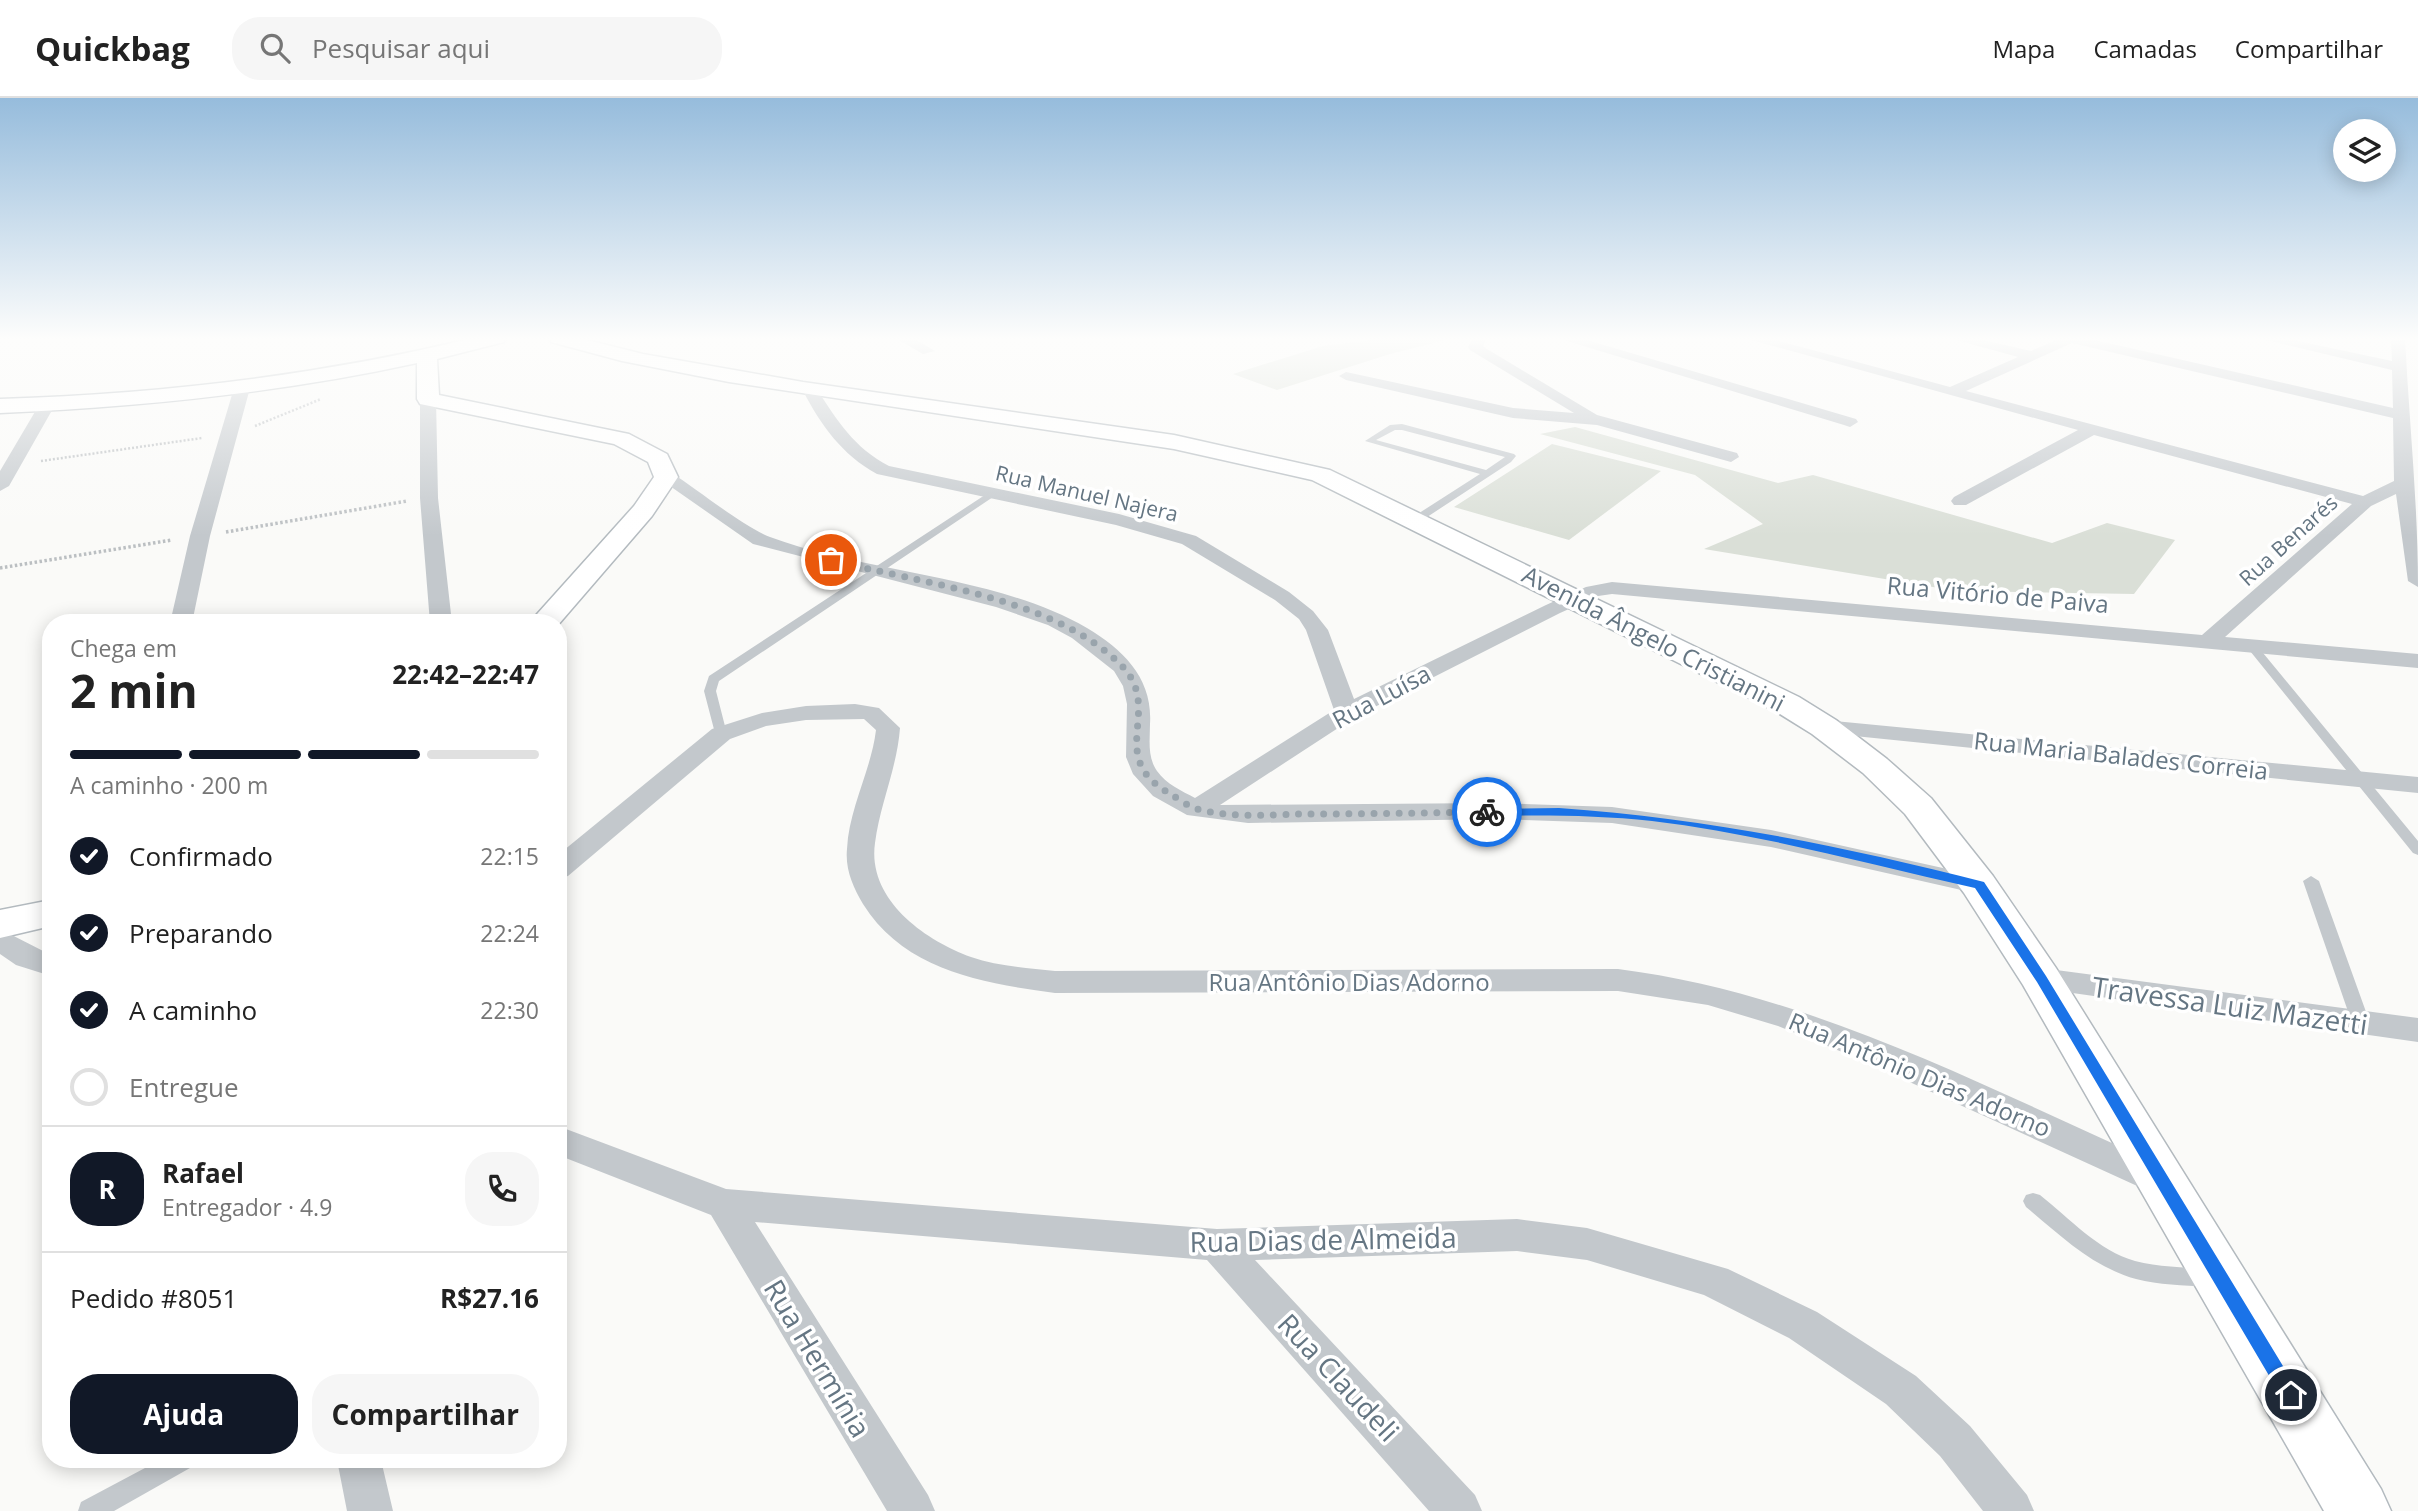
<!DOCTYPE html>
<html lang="pt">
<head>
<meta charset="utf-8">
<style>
	body { margin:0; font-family:"Open Sans",sans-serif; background:#f6f6f6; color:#222; height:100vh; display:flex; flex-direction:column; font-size:26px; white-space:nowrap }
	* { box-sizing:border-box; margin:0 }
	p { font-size:23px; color:#767676 }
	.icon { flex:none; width:38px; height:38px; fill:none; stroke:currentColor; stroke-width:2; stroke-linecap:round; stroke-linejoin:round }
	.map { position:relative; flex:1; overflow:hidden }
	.panel { position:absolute; left:42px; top:516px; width:525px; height:854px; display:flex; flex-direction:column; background:#fff; border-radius:28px; box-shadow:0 4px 18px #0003 }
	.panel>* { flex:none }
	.controls { position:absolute; left:2333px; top:21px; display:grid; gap:14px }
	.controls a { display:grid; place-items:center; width:63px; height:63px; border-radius:50%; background:#fff; box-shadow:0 4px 18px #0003; font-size:35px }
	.pin { position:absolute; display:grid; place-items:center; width:60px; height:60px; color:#fff; margin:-30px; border:4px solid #fff; border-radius:50%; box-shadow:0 2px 7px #0007 }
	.courier { position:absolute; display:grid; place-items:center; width:70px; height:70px; margin:-35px; border:5px solid #1a73e8; border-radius:50%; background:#fff; color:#222; box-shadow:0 2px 9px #0007 }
	.headline em { font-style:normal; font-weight:700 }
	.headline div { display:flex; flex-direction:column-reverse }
	.headline { display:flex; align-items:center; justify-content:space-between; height:119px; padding:0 28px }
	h1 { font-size:46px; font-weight:700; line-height:52px }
	.bar { display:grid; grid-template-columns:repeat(4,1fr); gap:10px 7px; align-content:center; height:84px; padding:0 28px }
	.bar i { height:9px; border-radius:5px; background:#e0e0e0 }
	.bar .current { background:#111827 }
	.bar p { grid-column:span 4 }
	.line { display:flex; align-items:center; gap:18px; padding:0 28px; border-top:2px solid #e0e0e0 }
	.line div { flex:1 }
	.round { display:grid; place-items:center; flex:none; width:74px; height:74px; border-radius:28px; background:#f6f6f6 }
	ol { padding:0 28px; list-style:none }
	li { display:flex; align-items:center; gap:21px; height:77px }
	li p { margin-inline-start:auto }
	li .icon { padding:7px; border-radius:50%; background:#111827; color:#fff; stroke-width:4 }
	li:last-child { color:#767676 }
	li i { width:38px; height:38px; border:4px solid #e0e0e0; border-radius:50% }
	.action { display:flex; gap:14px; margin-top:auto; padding:14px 28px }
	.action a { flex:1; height:80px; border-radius:28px; background:#111827; color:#fff; font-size:28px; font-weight:700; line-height:80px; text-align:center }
	.action a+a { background:#f6f6f6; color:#222 }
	header { display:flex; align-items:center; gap:42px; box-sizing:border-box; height:98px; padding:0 35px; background:#fff; border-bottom:2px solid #e0e0e0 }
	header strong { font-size:33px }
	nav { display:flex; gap:38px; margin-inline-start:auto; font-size:24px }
	.search { width:490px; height:63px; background:#f6f6f6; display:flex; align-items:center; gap:18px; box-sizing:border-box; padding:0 24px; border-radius:28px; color:#767676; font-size:26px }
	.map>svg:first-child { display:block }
	.green { fill:#dadfd7 }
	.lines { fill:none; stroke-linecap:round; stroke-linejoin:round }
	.secondary-casing { stroke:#b3babf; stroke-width:3 }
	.path-far1 { stroke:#bbbfc2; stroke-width:2.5; stroke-dasharray:2 2; stroke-linecap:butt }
	.path { stroke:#bbbfc2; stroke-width:3.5; stroke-dasharray:2.5 2.5; stroke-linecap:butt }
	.lane { fill:#c3c8cc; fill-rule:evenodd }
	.street { fill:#c3c8cc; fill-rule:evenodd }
	.secondary { fill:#fff; fill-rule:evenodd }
	.route { fill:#1a73e8 }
	.done { stroke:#99a4ac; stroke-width:7; stroke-dasharray:0 12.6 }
	.labels { text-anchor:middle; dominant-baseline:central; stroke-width:7; stroke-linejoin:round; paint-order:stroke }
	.far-street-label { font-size:21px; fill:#657683; stroke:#fff }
	.street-label { font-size:24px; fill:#657683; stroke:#fff }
	.near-street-label { font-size:28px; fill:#657683; stroke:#fff }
</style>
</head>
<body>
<header>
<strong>Quickbag</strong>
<div class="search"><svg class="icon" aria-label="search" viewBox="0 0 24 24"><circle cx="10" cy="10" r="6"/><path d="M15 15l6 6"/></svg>Pesquisar aqui</div>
<nav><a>Mapa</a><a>Camadas</a><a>Compartilhar</a></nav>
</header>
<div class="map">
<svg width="2418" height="1413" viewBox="0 0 2418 1413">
	<rect width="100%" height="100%" fill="#fafaf8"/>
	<!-- green -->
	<path class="green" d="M1387,240H1453L1390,256L1277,292L1233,276L1323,248Z
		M1575,329L1778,385L1813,377L2052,445L2107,425L2175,442L2134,496L1957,493L1704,451L1763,426L1695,377L1540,336Z
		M1552,346L1661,373L1569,442L1454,409Z"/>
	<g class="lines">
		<defs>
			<path id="secondary" d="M473,240H506L504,244L437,261L439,297L629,336L667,356L678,379L652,418L558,527L529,525L634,408L654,379L648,364L614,346L420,306L417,301V265C279,295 141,309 0,315V301C160,296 317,278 473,240Z
				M549,240H579L643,256L803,284L1174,337L1330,372L1799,599L1836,622L1887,661L1931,700L1993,778L2056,870L2381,1391L2391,1413H2324L2023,887L1964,795L1905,716L1863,675L1812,636L1775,613L1312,382L1174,351L729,284L622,263L551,244Z
				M51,802V828L0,840V812Z"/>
		</defs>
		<!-- secondary casing -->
		<use href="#secondary" class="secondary-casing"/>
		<!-- path-far1 -->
		<path class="path-far1" d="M255,328L321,301
			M41,363L202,340"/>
		<!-- path -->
		<path class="path" d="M226,434L407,403
			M0,470L172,442"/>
		<!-- lane -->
		<path class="lane" d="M1402,326L1514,356L1516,358L1511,364L1421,423H1413V419L1480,376L1365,343L1390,327ZM1395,332H1402L1505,359L1486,372L1376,342Z
			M988,395L996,397L719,583L716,593L727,636L726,639H716L704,593L709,578Z
			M2250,542L2254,544L2418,743V757L2413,755L2246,548V544Z
			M2311,778L2319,783L2370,925L2367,929L2361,931L2355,929L2352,925L2303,783Z
			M2033,1095L2040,1097C2069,1120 2099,1153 2135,1163C2158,1169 2183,1169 2207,1171L2214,1174L2217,1180L2214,1186L2207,1189C2183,1187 2159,1187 2136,1181C2092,1169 2060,1137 2026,1109L2023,1103L2026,1097Z
			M160,1362H194L190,1370L114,1413H78L81,1404Z"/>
		<!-- street -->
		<path class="street" d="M895,240H913L935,253L923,256Z
			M1473,240H1487L1483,248L1487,251L1597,317L1737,355L1739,359L1731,364L1597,327L1513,320L1346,282L1339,278L1346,274L1513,310L1574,315L1470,252L1468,249Z
			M1557,240H1580L1856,321L1858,324L1850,329L1844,327Z
			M1744,240H1768L1950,289L2018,259L1949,240H1974L2031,253L2061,240H2086L2393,310L2392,272L2257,240H2284L2392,263L2391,240H2405C2409,322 2418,405 2418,489L2408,483L2396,396L2371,408L2225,539L2418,556V570L1612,496L1598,498L1560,515L1355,619L1220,707L1496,705L1612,709L1771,732L1979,778L1989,781L1993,787L1989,793L1979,796L1771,749L1612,725L1496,721L1248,725L1187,717L1153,698L1133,676L1126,659L1127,606L1123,588L1114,573L1072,540L1048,527L996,509L753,446L657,379L660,375H672C698,392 744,429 770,439C870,476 996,477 1087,530C1124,552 1153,581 1150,626C1150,641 1147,659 1157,673C1166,686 1182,693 1195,700L1334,612L1306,532L1299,521L1275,502L1182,446L1116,427L877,376C842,357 821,327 803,293L806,290H816C837,322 854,350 889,368L1119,416L1196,438L1289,494L1313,513L1328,532L1354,601L1546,507L1586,489L1612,484L2202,537L2352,406L2094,337L1966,407H1954L1951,403L1954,399L2078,332ZM2072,245L2393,320L2394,383L2363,398L1966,293Z
			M242,285L250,290L210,438L192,525H170L190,438L234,290Z
			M428,296L436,301L438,400L452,525H430L420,400V301Z
			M47,302L55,307L9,388L0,393V373L39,307Z
			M855,606L879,610L900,630C897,670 880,706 875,745C867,801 924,842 971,859C997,868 1027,870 1055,873L1618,871C1815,896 1992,993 2172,1072L2177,1082L2172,1092L2159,1097L2146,1092L1857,960L1778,928L1708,907L1618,893L1055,895C983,885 905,873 863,806C853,789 845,771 847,751C849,710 871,673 876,632L864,621L806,622L766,628L730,641L568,778L558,781V757L712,631L762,615L806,608Z
			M1824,622L2418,679V695L1815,634L1812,629L1815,624Z
			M0,831L51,857V878L16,867L0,856Z
			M2041,870L2418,920V944L2030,889L2026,881L2030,873Z
			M558,1028L726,1091L1217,1131L1517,1121L1587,1130L1728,1171L1817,1214L1916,1278L1970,1328L2027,1397L2034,1413H1983L1940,1358L1886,1306L1789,1240L1704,1197L1587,1162L1517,1153L1255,1162L1475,1397L1482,1413H1429L1207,1162L755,1124L928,1397L935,1413H887L711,1117L558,1057Z
			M337,1362H381L393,1413H347Z"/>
		<!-- secondary -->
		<use href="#secondary" class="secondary"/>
	</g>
	<!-- sky -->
	<linearGradient id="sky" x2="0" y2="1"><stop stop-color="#96bcdc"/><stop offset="0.55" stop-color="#fdfdfc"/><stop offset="1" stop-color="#fdfdfc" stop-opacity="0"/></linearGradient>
	<rect width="2418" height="438" fill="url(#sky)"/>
	<!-- route -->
	<path class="route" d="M1559,710C1703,720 1844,748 1984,784L2046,878L2297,1291L2300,1297L2297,1303L2291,1306L2284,1303L2037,884L1975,790C1868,766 1761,736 1652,723C1597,717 1542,717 1487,718L1481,714L1487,711Z"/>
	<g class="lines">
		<!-- done -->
		<path class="done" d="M831,462C920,485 1055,500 1121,567C1165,611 1104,658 1169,695C1177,700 1187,708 1197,711C1229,720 1269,717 1302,716C1364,716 1425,715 1487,714"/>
	</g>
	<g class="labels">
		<!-- far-street labels -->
		<g class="far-street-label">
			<text transform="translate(1087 395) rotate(13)">Rua Manuel Najera</text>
			<text transform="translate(2288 442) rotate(-42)">Rua Benarés</text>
		</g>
		<!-- street labels -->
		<g class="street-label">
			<text transform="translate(1998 496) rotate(5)">Rua Vitório de Paiva</text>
			<text transform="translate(1654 540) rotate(27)">Avenida Ângelo Cristianini</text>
			<text transform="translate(1381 598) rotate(-28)">Rua Luísa</text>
			<text transform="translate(2121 657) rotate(6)">Rua Maria Balades Correia</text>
			<text x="1349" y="883">Rua Antônio Dias Adorno</text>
			<text transform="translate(1920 976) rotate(23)">Rua Antônio Dias Adorno</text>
		</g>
		<!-- near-street labels -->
		<g class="near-street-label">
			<text transform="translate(2230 907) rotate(8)">Travessa Luiz Mazetti</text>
			<text transform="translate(1323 1141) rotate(-1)">Rua Dias de Almeida</text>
			<text transform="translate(818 1260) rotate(59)">Rua Hermínia</text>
			<text transform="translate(1339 1279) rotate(47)">Rua Claudeli</text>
		</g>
	</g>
</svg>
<div class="controls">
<a><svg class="icon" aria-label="layers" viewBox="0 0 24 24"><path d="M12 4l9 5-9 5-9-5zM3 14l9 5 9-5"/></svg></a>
</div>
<div class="pin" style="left:831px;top:462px;background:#ea580c"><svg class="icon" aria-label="bag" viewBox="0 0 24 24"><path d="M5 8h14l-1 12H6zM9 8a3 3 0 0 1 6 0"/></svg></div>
<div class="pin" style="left:2291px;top:1297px;background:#1f2937"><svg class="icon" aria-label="home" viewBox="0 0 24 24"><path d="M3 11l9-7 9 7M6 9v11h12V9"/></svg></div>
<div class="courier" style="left:1487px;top:714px"><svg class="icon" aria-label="bike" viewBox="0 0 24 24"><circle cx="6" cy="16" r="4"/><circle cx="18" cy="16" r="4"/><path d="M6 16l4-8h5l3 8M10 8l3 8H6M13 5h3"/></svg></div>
<section class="panel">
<div class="headline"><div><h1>2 min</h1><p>Chega em</p></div><em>22:42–22:47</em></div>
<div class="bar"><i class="current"></i><i class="current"></i><i class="current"></i><i></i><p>A caminho · 200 m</p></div>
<ol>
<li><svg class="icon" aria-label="check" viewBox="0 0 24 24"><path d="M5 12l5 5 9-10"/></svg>Confirmado<p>22:15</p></li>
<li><svg class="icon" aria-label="check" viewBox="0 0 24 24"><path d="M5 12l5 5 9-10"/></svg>Preparando<p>22:24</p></li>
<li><svg class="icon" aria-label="check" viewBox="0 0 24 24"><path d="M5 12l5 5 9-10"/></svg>A caminho<p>22:30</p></li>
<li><i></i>Entregue</li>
</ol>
<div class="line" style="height:126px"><b class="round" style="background:#111827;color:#fff">R</b><div><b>Rafael</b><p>Entregador · 4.9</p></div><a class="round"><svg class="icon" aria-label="phone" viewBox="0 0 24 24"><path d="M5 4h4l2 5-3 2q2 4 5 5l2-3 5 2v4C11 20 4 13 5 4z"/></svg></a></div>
<div class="line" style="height:91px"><div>Pedido #8051</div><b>R$27.16</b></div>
<div class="action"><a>Ajuda</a><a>Compartilhar</a></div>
</section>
</div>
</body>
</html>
